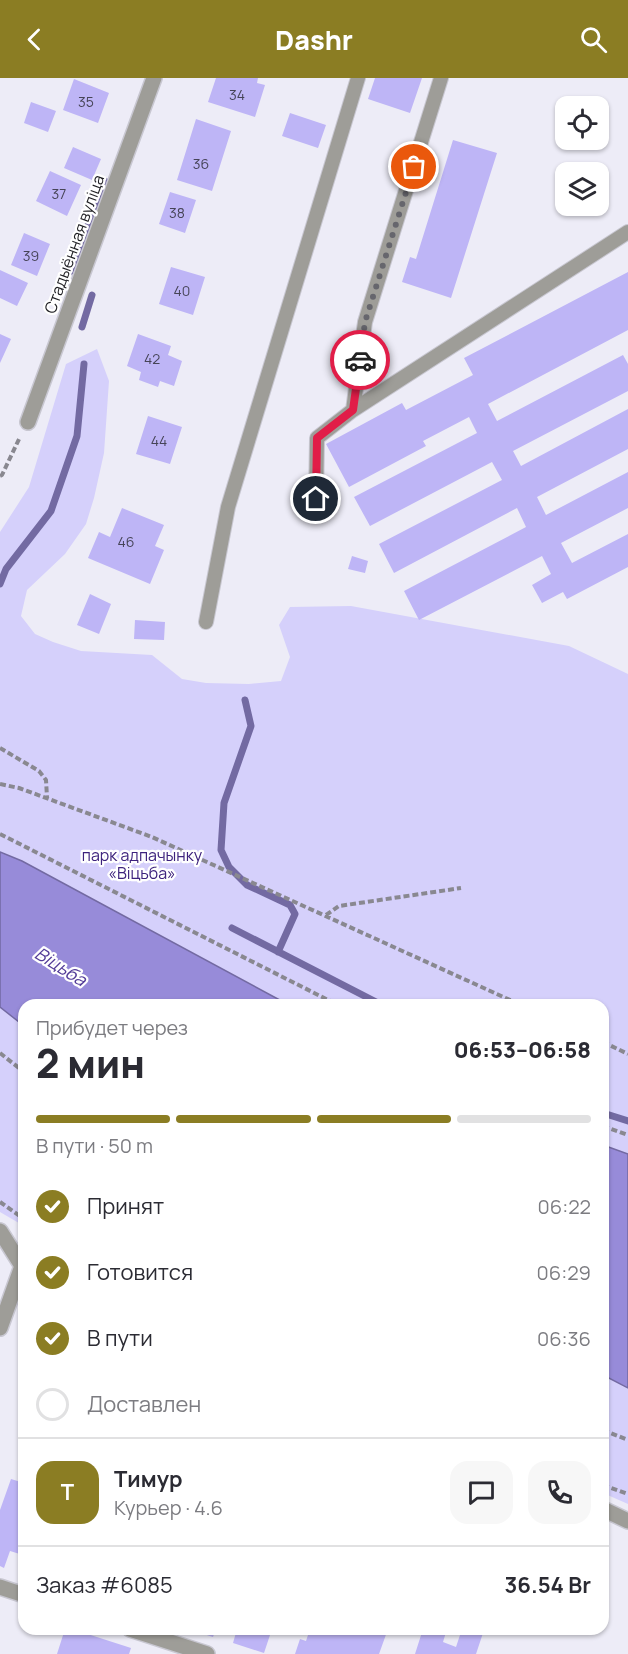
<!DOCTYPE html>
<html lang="ru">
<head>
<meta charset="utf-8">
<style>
	body { margin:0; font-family:Manrope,sans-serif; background:#f7f7f7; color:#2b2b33; height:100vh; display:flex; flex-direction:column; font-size:22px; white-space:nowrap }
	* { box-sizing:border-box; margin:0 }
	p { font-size:20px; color:#7c7c81 }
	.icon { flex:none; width:33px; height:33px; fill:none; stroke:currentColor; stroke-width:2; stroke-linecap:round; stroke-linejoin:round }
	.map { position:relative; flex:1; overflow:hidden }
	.sheet { position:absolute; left:18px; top:921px; width:591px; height:636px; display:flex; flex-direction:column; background:#fff; border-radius:18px; box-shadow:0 2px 4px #0004 }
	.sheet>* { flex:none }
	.tools { position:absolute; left:555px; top:18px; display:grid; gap:12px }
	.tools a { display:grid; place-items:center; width:54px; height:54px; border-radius:12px; background:#fff; box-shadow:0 2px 4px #0004; font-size:30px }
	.pin { position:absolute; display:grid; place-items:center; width:51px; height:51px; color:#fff; margin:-26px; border:3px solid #fff; border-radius:50%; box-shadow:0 2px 6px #0007 }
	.courier { position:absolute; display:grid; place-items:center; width:60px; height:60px; margin:-30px; border:4px solid #e11d48; border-radius:50%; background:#fff; color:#222; box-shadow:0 2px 8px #0007 }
	.head em { font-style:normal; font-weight:800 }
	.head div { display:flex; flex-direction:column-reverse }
	.head { display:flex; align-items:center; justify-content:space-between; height:102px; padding:0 18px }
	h1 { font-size:39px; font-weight:800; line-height:45px }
	.bar { display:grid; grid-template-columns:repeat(4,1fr); gap:9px 6px; align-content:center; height:72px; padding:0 18px }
	.bar i { height:8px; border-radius:4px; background:#e1e1e2 }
	.bar .active { background:#8b7d23 }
	.bar p { grid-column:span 4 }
	.line { display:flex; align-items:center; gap:15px; padding:0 18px; border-top:2px solid #e1e1e2 }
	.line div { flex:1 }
	.round { display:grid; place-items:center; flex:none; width:63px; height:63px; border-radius:18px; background:#f7f7f7 }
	ol { padding:0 18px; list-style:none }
	li { display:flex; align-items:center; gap:18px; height:66px }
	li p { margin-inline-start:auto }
	li .icon { padding:6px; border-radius:50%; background:#8b7d23; color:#fff; stroke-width:4 }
	li:last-child { color:#7c7c81 }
	li i { width:33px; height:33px; border:3px solid #e1e1e2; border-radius:50% }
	header { display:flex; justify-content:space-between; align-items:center; height:78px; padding:0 18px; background:#8b7d23; color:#fff; font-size:27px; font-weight:800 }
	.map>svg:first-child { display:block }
	.green { fill:#d5d0fb }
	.water { fill:#978bd9; stroke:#736aa2; stroke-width:1.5 }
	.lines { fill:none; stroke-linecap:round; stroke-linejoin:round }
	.stream { stroke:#736aa2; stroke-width:7 }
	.building { fill:#beb5f6 }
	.lane-casing { stroke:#c8c7d1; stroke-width:16 }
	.street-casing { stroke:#c8c7d1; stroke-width:18 }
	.path { stroke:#898890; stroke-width:4; stroke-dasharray:6 3; stroke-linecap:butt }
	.lane { stroke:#9e9d98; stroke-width:14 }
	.street { stroke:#9e9d98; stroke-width:15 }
	.done { stroke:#66666d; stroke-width:6; stroke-dasharray:0 10.8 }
	.route { stroke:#e11d48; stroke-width:8 }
	.labels { text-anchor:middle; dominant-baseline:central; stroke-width:4.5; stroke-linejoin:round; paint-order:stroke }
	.number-label { font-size:14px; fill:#464457 }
	.street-label { font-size:16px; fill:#1e1e22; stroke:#fff }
	.park-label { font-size:16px; fill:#3d227d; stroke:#fff }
	.water-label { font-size:18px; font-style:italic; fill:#533c98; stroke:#fff }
</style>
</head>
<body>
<header><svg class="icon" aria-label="back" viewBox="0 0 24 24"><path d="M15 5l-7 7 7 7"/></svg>Dashr<svg class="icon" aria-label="search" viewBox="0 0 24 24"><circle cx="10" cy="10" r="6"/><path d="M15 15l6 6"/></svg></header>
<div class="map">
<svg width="628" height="1576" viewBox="0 0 628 1576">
	<rect width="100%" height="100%" fill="#edecf7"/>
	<!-- green -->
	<path class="green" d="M97,271L109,303L104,375L94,420L86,446L65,476L27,512L21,538L35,556L53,564L81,573L152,577L182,601L206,605L249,606L281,603L290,579L279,547L290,529L351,528L569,568L628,596V1426L603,1415V927H24V1148L0,1134V454L29,409L66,286Z"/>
	<!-- water -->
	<path class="water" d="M0,774L22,783L289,927H24V948L0,929Z
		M603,1067L628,1076V1310L603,1297Z"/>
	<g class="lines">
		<!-- stream -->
		<path class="stream" d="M70,194L105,103
			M82,249L92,217
			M0,506L6,491L51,433L77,358L84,286
			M245,622L251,648L224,725L221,772L229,789L247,807L290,827L295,836L278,874
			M232,850L382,927
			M603,1035L628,1043"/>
	</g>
	<!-- building -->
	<path class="building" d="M216,0H258L257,5L265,7L255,39L208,24Z
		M375,0H422L410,35L368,21Z
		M74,1L109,15L98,45L63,32Z
		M31,24L56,33L48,54L24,45Z
		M290,35L326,47L318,70L282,58Z
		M196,41L231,53L212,113L177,102Z
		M453,62L497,75L451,220L402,204L410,179L416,181Z
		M73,69L101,81L92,102L64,90Z
		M50,93L81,107L67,138L36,123Z
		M170,114L196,122L185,155L159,146Z
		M24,155L50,166L37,198L11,187Z
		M171,189L205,199L193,237L159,226Z
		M0,192L28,205L17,228L0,220Z
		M628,194V252L488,326L497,343L623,277L628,286V313L513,373L521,388L628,331V371L537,419L546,437L628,394V430L561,465L572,485L628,456V489L567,521L563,514L542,525L532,507L551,496L542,478L419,542L404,513L526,449L517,430L394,495L379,466L502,402L492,384L370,448L354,419L477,355L469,339L423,363L426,368L349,409L326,366L402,325L406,332L473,297L464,280Z
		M0,256L11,261L0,285Z
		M138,256L171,268L168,277L182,283L174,308L160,303L158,309L139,302L141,294L127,288Z
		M148,338L182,349L170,386L136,376Z
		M122,430L164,447L155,468L164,472L150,506L88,480L99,454L110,459Z
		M352,478L368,483L365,495L348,491Z
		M90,516L111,526L99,556L77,547Z
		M135,542L165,544L164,562L134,561Z
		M11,1401L24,1405V1495L18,1492L23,1477L10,1473L4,1490L0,1488V1432Z
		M65,1551H72L131,1570L129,1576H57Z
		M195,1551H216L213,1559L194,1553Z
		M237,1551H272L264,1575L233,1565Z
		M310,1551H388L379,1576H295L300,1561L306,1563Z
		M423,1551H447L443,1564L456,1569L462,1551H472L483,1555L476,1576H415Z"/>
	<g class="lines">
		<defs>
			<path id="lane" d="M353,332L628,154
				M316,421L317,360L353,332L365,244L441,0
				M206,544L228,429L358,0"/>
			<path id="street" d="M28,344L154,0
				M0,1153L22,1188
				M0,1250L22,1188
				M603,1431L628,1443
				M0,1509L24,1517
				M130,1551L207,1576"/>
		</defs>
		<!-- lane casing -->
		<use href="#lane" class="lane-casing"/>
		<!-- street casing -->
		<use href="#street" class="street-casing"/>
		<!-- path -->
		<path class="path" d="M0,398L2,397L20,359
			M0,670L39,693L46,702L47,719
			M0,706L19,710L152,759L521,927
			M0,756L338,927
			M326,837L339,828L461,810
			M603,964L628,976
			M0,975L24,994
			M603,1048L628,1057
			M0,1124L24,1141
			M603,1352L628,1362
			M603,1407L628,1416"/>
		<!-- lane -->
		<use href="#lane" class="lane"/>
		<!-- street -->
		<use href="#street" class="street"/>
	</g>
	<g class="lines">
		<!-- done -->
		<path class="done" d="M360,282L365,244L414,89"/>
		<!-- route -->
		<path class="route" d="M316,421L317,360L353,332L360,282"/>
	</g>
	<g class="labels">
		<!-- number labels -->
		<g class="number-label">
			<text x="237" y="16">34</text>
			<text x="86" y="23">35</text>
			<text x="201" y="85">36</text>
			<text x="59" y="115">37</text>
			<text x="177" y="134">38</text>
			<text x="31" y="177">39</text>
			<text x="182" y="212">40</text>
			<text x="152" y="280">42</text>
			<text x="159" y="362">44</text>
			<text x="126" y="463">46</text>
		</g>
		<!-- street labels -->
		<g class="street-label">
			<text transform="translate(74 166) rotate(-70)">Стадыённая вуліца</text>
		</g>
		<!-- park labels -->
		<g class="park-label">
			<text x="142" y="777">парк адпачынку<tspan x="142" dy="18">«Віцьба»</tspan></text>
		</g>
		<!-- water labels -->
		<g class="water-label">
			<text transform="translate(61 888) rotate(32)">Віцьба</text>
		</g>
	</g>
</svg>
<div class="tools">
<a><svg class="icon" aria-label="locate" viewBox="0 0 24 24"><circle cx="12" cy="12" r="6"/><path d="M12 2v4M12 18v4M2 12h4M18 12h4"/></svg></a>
<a><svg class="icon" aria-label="layers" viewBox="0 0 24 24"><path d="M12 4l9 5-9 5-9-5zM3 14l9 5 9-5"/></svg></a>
</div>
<div class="pin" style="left:414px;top:89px;background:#ea580c"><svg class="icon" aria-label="bag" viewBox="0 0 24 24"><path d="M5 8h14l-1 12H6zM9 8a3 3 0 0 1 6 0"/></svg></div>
<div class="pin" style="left:316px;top:421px;background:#1f2937"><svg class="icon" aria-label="home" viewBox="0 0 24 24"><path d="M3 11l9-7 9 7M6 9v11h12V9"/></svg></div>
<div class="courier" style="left:360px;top:282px"><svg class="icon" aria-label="car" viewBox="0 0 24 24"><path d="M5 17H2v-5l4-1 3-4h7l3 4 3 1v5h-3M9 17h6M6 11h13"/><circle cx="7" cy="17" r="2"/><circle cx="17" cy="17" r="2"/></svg></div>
<section class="sheet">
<div class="head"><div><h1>2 мин</h1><p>Прибудет через</p></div><em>06:53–06:58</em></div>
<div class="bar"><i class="active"></i><i class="active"></i><i class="active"></i><i></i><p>В пути · 50 m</p></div>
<ol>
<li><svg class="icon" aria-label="check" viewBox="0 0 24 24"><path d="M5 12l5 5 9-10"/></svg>Принят<p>06:22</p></li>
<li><svg class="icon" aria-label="check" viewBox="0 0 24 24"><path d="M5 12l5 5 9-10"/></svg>Готовится<p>06:29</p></li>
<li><svg class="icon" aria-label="check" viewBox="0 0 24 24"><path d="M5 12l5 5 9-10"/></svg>В пути<p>06:36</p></li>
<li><i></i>Доставлен</li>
</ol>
<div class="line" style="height:108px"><b class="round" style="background:#8b7d23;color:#fff">Т</b><div><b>Тимур</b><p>Курьер · 4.6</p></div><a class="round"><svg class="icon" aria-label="chat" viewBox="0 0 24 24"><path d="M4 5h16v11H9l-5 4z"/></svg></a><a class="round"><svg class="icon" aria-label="phone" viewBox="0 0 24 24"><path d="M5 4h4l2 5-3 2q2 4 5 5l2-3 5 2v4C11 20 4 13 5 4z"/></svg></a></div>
<div class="line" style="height:78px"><div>Заказ #6085</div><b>36.54 Br</b></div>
</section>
</div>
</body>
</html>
